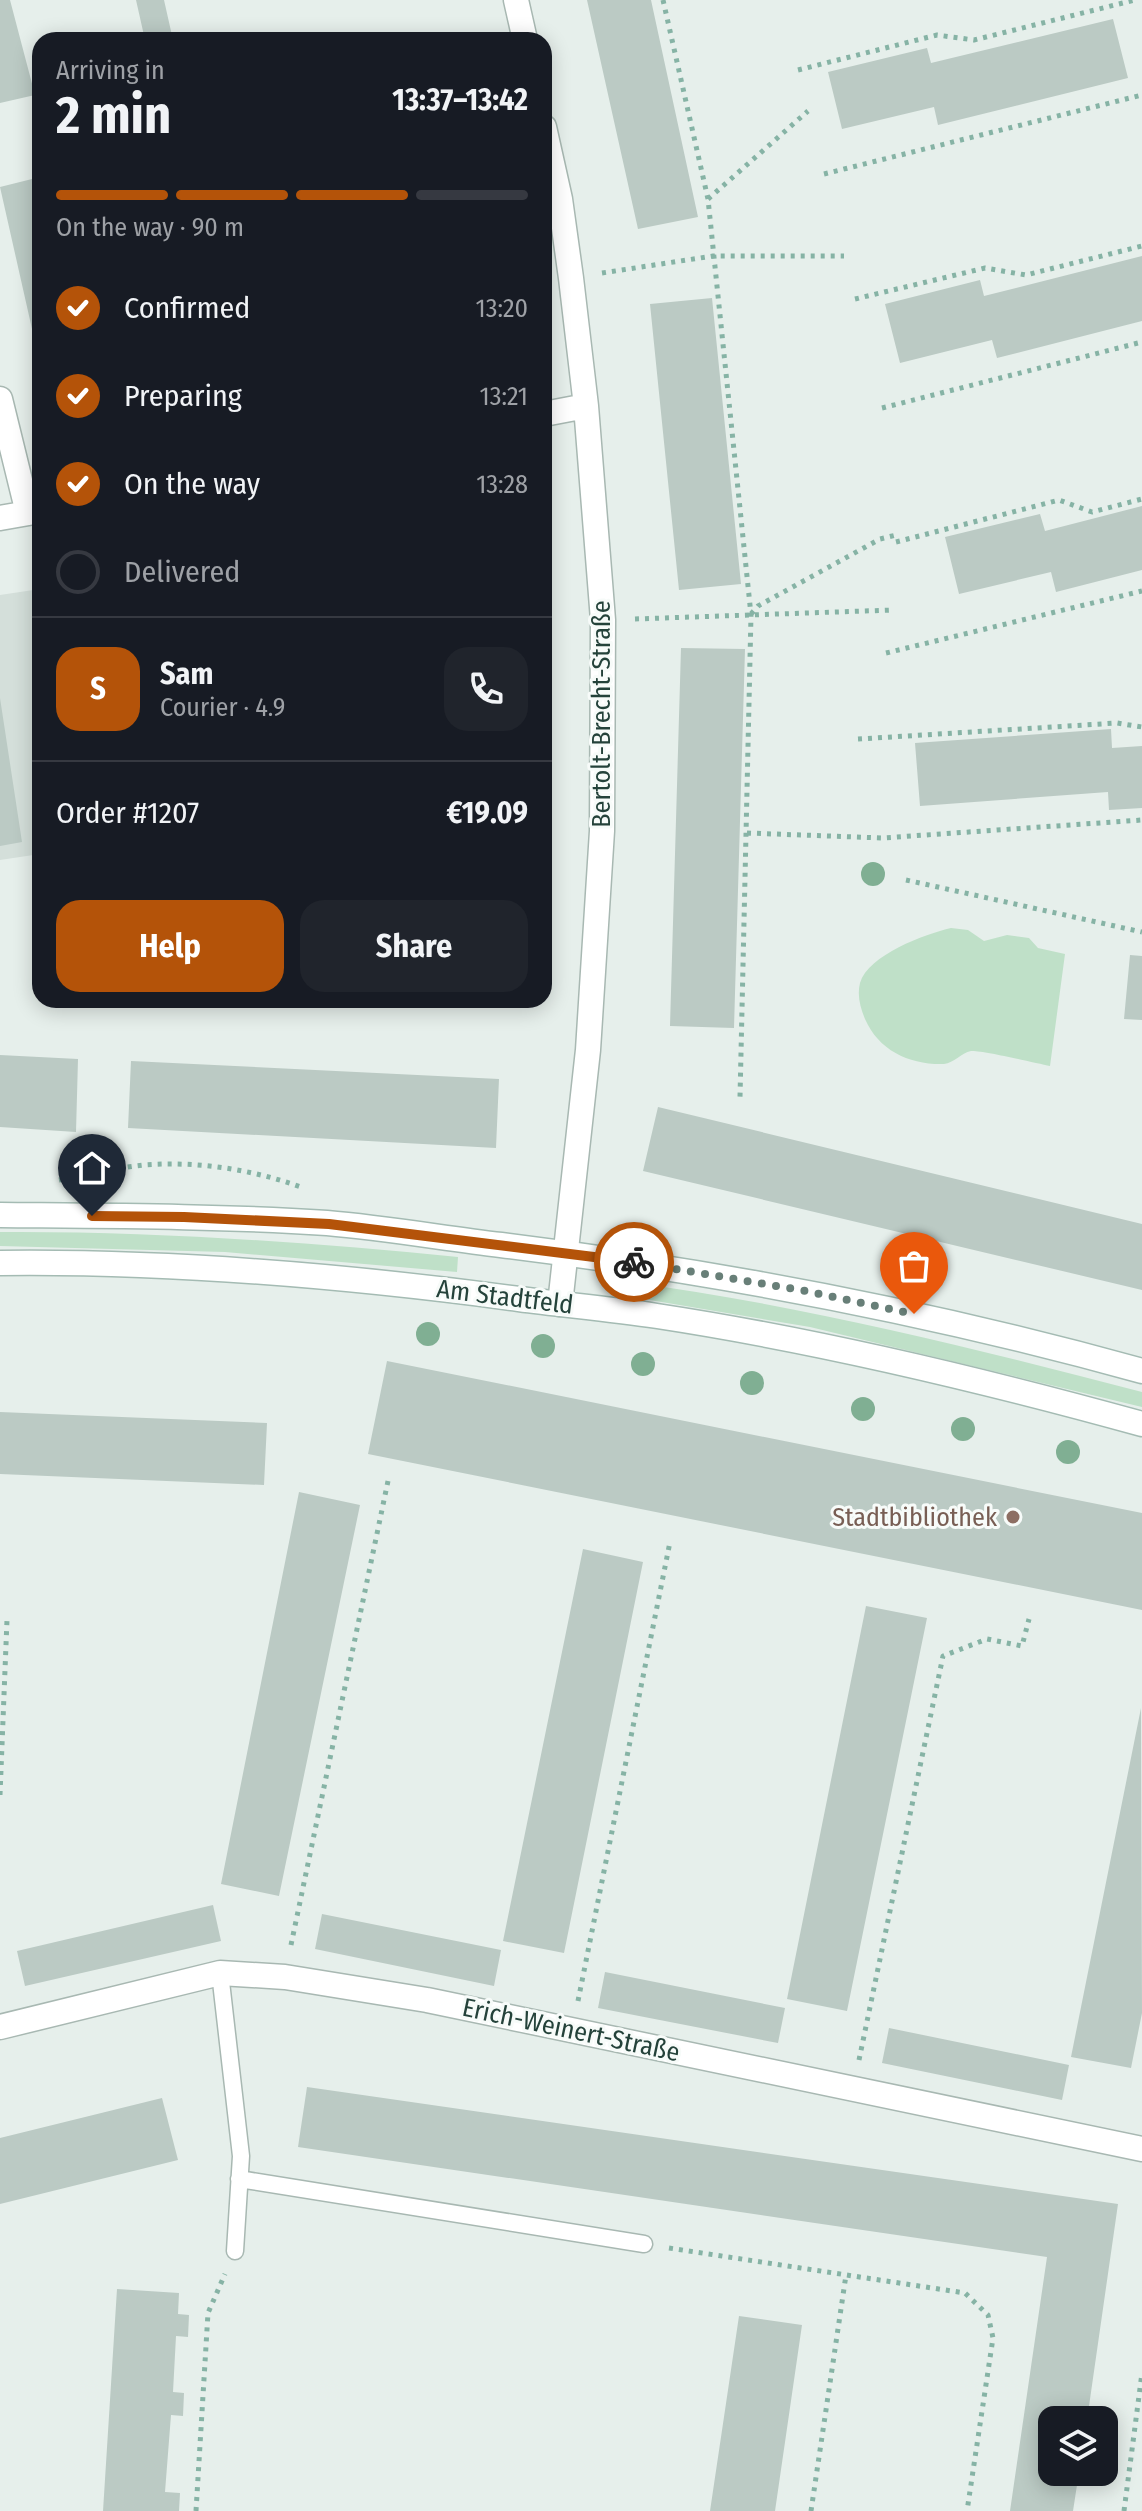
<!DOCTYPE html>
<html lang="en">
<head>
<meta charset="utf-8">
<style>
	body { margin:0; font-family:"Fira Sans Condensed",sans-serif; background:#20242c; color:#f1f3f6; height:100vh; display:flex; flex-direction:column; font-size:30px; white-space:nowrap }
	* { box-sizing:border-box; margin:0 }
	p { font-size:26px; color:#9ea1a6 }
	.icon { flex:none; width:44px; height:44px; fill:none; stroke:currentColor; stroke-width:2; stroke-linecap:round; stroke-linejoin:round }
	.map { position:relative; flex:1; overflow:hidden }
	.details { position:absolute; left:32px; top:32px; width:520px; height:976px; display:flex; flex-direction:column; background:#171b24; border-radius:24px; box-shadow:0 4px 20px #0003 }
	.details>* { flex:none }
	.controls { position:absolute; left:1038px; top:2406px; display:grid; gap:16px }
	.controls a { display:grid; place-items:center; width:80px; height:80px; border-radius:16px; background:#171b24; box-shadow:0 4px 20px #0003; font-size:40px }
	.pin { position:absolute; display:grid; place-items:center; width:68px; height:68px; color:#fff; margin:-82px -34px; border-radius:50% 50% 50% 0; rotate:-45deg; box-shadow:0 0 8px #0007 }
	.pin .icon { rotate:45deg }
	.courier { position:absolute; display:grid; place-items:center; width:80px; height:80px; margin:-40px; border:6px solid #b45309; border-radius:50%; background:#fff; color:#222; box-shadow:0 2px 10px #0007 }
	.headline em { font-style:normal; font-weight:700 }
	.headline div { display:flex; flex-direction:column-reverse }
	.headline { display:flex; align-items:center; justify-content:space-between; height:136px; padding:0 24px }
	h1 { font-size:52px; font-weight:700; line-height:60px }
	.bar { display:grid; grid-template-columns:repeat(4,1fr); gap:12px 8px; align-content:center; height:96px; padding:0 24px }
	.bar i { height:10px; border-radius:6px; background:#363941 }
	.bar .active { background:#b45309 }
	.bar p { grid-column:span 4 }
	.line { display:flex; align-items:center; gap:20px; padding:0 24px; border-top:2px solid #363941 }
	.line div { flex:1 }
	.round { display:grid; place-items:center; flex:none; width:84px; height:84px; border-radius:24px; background:#20242c }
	ol { padding:0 24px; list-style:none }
	li { display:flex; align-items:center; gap:24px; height:88px }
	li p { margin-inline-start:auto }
	li .icon { padding:8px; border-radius:50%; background:#b45309; color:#fff; stroke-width:4 }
	li:last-child { color:#9ea1a6 }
	li i { width:44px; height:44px; border:4px solid #363941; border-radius:50% }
	.cta { display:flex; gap:16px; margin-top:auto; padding:16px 24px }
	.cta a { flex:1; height:92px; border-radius:24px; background:#b45309; color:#fff; font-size:32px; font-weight:700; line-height:92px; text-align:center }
	.cta a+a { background:#20242c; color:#f1f3f6 }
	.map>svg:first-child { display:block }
	.built { fill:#d4dfda }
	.green { fill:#bfe0c8 }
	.building { fill:#bbcac4 }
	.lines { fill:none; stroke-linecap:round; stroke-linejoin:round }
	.lane-casing { stroke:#a8b8b2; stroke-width:19 }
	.street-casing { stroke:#a8b8b2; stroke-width:27 }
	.secondary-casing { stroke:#a4bbb3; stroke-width:27 }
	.path { stroke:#86b3a5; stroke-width:5; stroke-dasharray:4 6; stroke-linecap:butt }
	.lane { stroke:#fff; stroke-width:16 }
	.street { stroke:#fff; stroke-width:24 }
	.secondary { stroke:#fff; stroke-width:24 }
	.tree { fill:#80af93 }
	.done { stroke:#687f78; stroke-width:8; stroke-dasharray:0 14.4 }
	.route { stroke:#b45309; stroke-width:10 }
	.education-dot { fill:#8d6e63; stroke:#f7fbf9; stroke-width:3 }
	.labels { text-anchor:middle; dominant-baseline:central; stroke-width:6; stroke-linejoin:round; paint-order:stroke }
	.street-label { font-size:26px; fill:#24423a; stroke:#f7fbf9 }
	.education-label { font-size:26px; fill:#785e54; stroke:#f7fbf9; text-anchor:end }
</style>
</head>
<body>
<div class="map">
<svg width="1142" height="2511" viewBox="0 0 1142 2511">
	<rect width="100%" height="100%" fill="#e6efeb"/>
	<!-- built -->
	<path class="built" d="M40,589V854L0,860V595Z"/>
	<!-- green -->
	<path class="green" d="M951,928L968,930L984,941L1007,935L1029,938L1038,948L1065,954L1050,1066C1035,1063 982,1050 971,1051C961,1053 954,1063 944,1064C910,1065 879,1051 865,1019C860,1007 857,995 860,983C868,955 925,934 951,928Z
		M0,1232C153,1231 305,1242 458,1257L457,1272L225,1252L0,1246Z
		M628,1282C802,1305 972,1348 1142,1392V1407L810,1327L626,1296Z"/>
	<!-- building -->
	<path class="building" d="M0,0H10L35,95L0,103Z
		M136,0H164L173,40H145Z
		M587,0H651L698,217L638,229Z
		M1113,19L1128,78L938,125L934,107L842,129L828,72L927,48L931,63Z
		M40,177V360H39L0,187Z
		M1142,256V321L997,358L992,340L900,363L885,304L980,280L984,296Z
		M712,298L741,584L679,590L650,304Z
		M1142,506V570L1056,592L1051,572L959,594L945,537L1040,514L1045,531Z
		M681,648L745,649L734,1028L670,1026Z
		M0,698L22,842L0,846Z
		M1111,729L1112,748L1142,746V808L1109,810L1108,792L920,806L915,743Z
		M1130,955L1142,956V1020L1124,1019Z
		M0,1055L78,1059L76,1132L0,1127Z
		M131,1061L499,1079L496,1148L128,1128Z
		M658,1107L1142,1224V1290L643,1171Z
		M387,1361L1142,1513V1610L368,1454Z
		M0,1412L267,1423L264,1485L0,1474Z
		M299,1492L360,1505L279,1896L221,1884Z
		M583,1549L643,1562L564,1953L503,1941Z
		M866,1606L927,1618L847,2011L787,1999Z
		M1141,1708L1142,2013L1131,2068L1071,2057Z
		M213,1905L221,1941L25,1986L17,1951Z
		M322,1914L501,1950L494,1986L315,1949Z
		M605,1972L785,2008L778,2043L598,2008Z
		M889,2028L1069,2065L1062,2100L882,2063Z
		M307,2087L1118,2204L1087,2420H1052V2472H1079L1073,2511H1010L1047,2257L298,2147Z
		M162,2098L178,2160L0,2204V2138Z
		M117,2289L179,2293L178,2314L189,2315L188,2337L176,2336L173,2392L184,2393L183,2416L171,2415L165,2492L180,2493L179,2511H103Z
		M739,2316L802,2325L775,2511H710Z"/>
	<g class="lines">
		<defs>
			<path id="lane" d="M220,1973L241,2156L235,2251
				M239,2179L644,2244"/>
			<path id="street" d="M516,0L525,40
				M544,127L560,199L571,278L586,406L603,620L602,831L588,1050L560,1304
				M0,399L28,513
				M544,414L586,406
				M0,518L40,511
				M0,2027L220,1973L285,1977L427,2000L1142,2149"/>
			<path id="secondary" d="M0,1215C109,1216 218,1216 327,1223C385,1228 443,1238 501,1245C720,1272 930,1312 1142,1371
				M0,1263C174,1261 347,1276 519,1299C565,1305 612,1309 657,1316C821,1341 983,1380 1142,1424"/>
		</defs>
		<!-- lane casing -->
		<use href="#lane" class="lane-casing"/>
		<!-- street casing -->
		<use href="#street" class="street-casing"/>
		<!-- secondary casing -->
		<use href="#secondary" class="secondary-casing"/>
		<!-- path -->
		<path class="path" d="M663,0L708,199L751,615L740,1097
			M798,70L937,35L974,40L1135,0
			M824,174L1142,95
			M708,199L808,111
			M602,273L713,256H844
			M855,299L985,268L1026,275L1142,246
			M882,408L1142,342
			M896,542L1059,500L1092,512L1142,499
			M751,614L758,606L880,539L896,535
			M635,619L893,610
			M886,653L1142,591
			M858,739L1117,723L1142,727
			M747,833L882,838L1142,820
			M906,880L1142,932
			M59,1180C88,1175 115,1168 144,1165C198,1161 250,1169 301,1187
			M0,1795L7,1620
			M291,1945L388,1481
			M578,2001L670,1542
			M859,2060L943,1656L987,1639L1022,1646L1029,1619
			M669,2248L965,2293L988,2315L993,2338L967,2511
			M196,2511L208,2313L225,2274
			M811,2511L846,2275
			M1124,2511L1142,2373"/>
		<!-- lane -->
		<use href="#lane" class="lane"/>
		<!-- street -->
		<use href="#street" class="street"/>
		<!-- secondary -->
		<use href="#secondary" class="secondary"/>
	</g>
	<!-- trees -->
	<g class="tree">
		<circle cx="873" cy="874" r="12"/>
		<circle cx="428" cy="1334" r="12"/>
		<circle cx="543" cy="1346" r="12"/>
		<circle cx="643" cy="1364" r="12"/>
		<circle cx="752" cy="1383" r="12"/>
		<circle cx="863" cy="1409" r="12"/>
		<circle cx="963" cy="1429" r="12"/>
		<circle cx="1068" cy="1452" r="12"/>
	</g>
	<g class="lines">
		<!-- done -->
		<path class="done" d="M634,1262L806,1291L914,1314"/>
		<!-- route -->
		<path class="route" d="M92,1216L184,1217L329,1224L634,1262"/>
	</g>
	<!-- markers -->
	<circle class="education-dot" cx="1013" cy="1517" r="8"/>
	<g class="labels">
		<!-- street labels -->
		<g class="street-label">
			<text transform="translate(601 714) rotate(-90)">Bertolt-Brecht-Straße</text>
			<text transform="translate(505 1297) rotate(7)">Am Stadtfeld</text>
			<text transform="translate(571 2030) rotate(12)">Erich-Weinert-Straße</text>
		</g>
		<!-- education labels -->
		<g class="education-label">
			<text x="997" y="1517">Stadtbibliothek</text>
		</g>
	</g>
</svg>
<div class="controls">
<a><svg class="icon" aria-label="layers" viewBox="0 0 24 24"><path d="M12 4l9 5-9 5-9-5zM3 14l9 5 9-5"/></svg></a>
</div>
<div class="pin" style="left:914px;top:1314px;background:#ea580c"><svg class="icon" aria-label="bag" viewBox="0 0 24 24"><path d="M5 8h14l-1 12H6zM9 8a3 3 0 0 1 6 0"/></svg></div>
<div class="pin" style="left:92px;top:1216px;background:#1f2937"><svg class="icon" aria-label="home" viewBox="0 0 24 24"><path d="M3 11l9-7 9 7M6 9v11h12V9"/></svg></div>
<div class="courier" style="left:634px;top:1262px"><svg class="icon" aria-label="bike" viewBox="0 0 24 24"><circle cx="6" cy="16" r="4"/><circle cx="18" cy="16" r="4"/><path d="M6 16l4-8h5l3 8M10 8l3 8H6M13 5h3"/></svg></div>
<section class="details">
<div class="headline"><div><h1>2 min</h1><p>Arriving in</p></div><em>13:37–13:42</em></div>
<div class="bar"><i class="active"></i><i class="active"></i><i class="active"></i><i></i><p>On the way · 90 m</p></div>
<ol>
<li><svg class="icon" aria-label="check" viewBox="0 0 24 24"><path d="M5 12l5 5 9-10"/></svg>Confirmed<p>13:20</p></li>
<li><svg class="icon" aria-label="check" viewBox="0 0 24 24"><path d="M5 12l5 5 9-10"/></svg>Preparing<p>13:21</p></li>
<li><svg class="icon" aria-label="check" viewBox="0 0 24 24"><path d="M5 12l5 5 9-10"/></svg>On the way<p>13:28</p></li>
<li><i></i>Delivered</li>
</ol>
<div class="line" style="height:144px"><b class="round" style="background:#b45309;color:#fff">S</b><div><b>Sam</b><p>Courier · 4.9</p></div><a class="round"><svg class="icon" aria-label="phone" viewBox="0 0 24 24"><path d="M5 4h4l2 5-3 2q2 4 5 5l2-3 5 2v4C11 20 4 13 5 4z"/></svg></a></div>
<div class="line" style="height:104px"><div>Order #1207</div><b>€19.09</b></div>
<div class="cta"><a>Help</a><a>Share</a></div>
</section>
</div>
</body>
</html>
